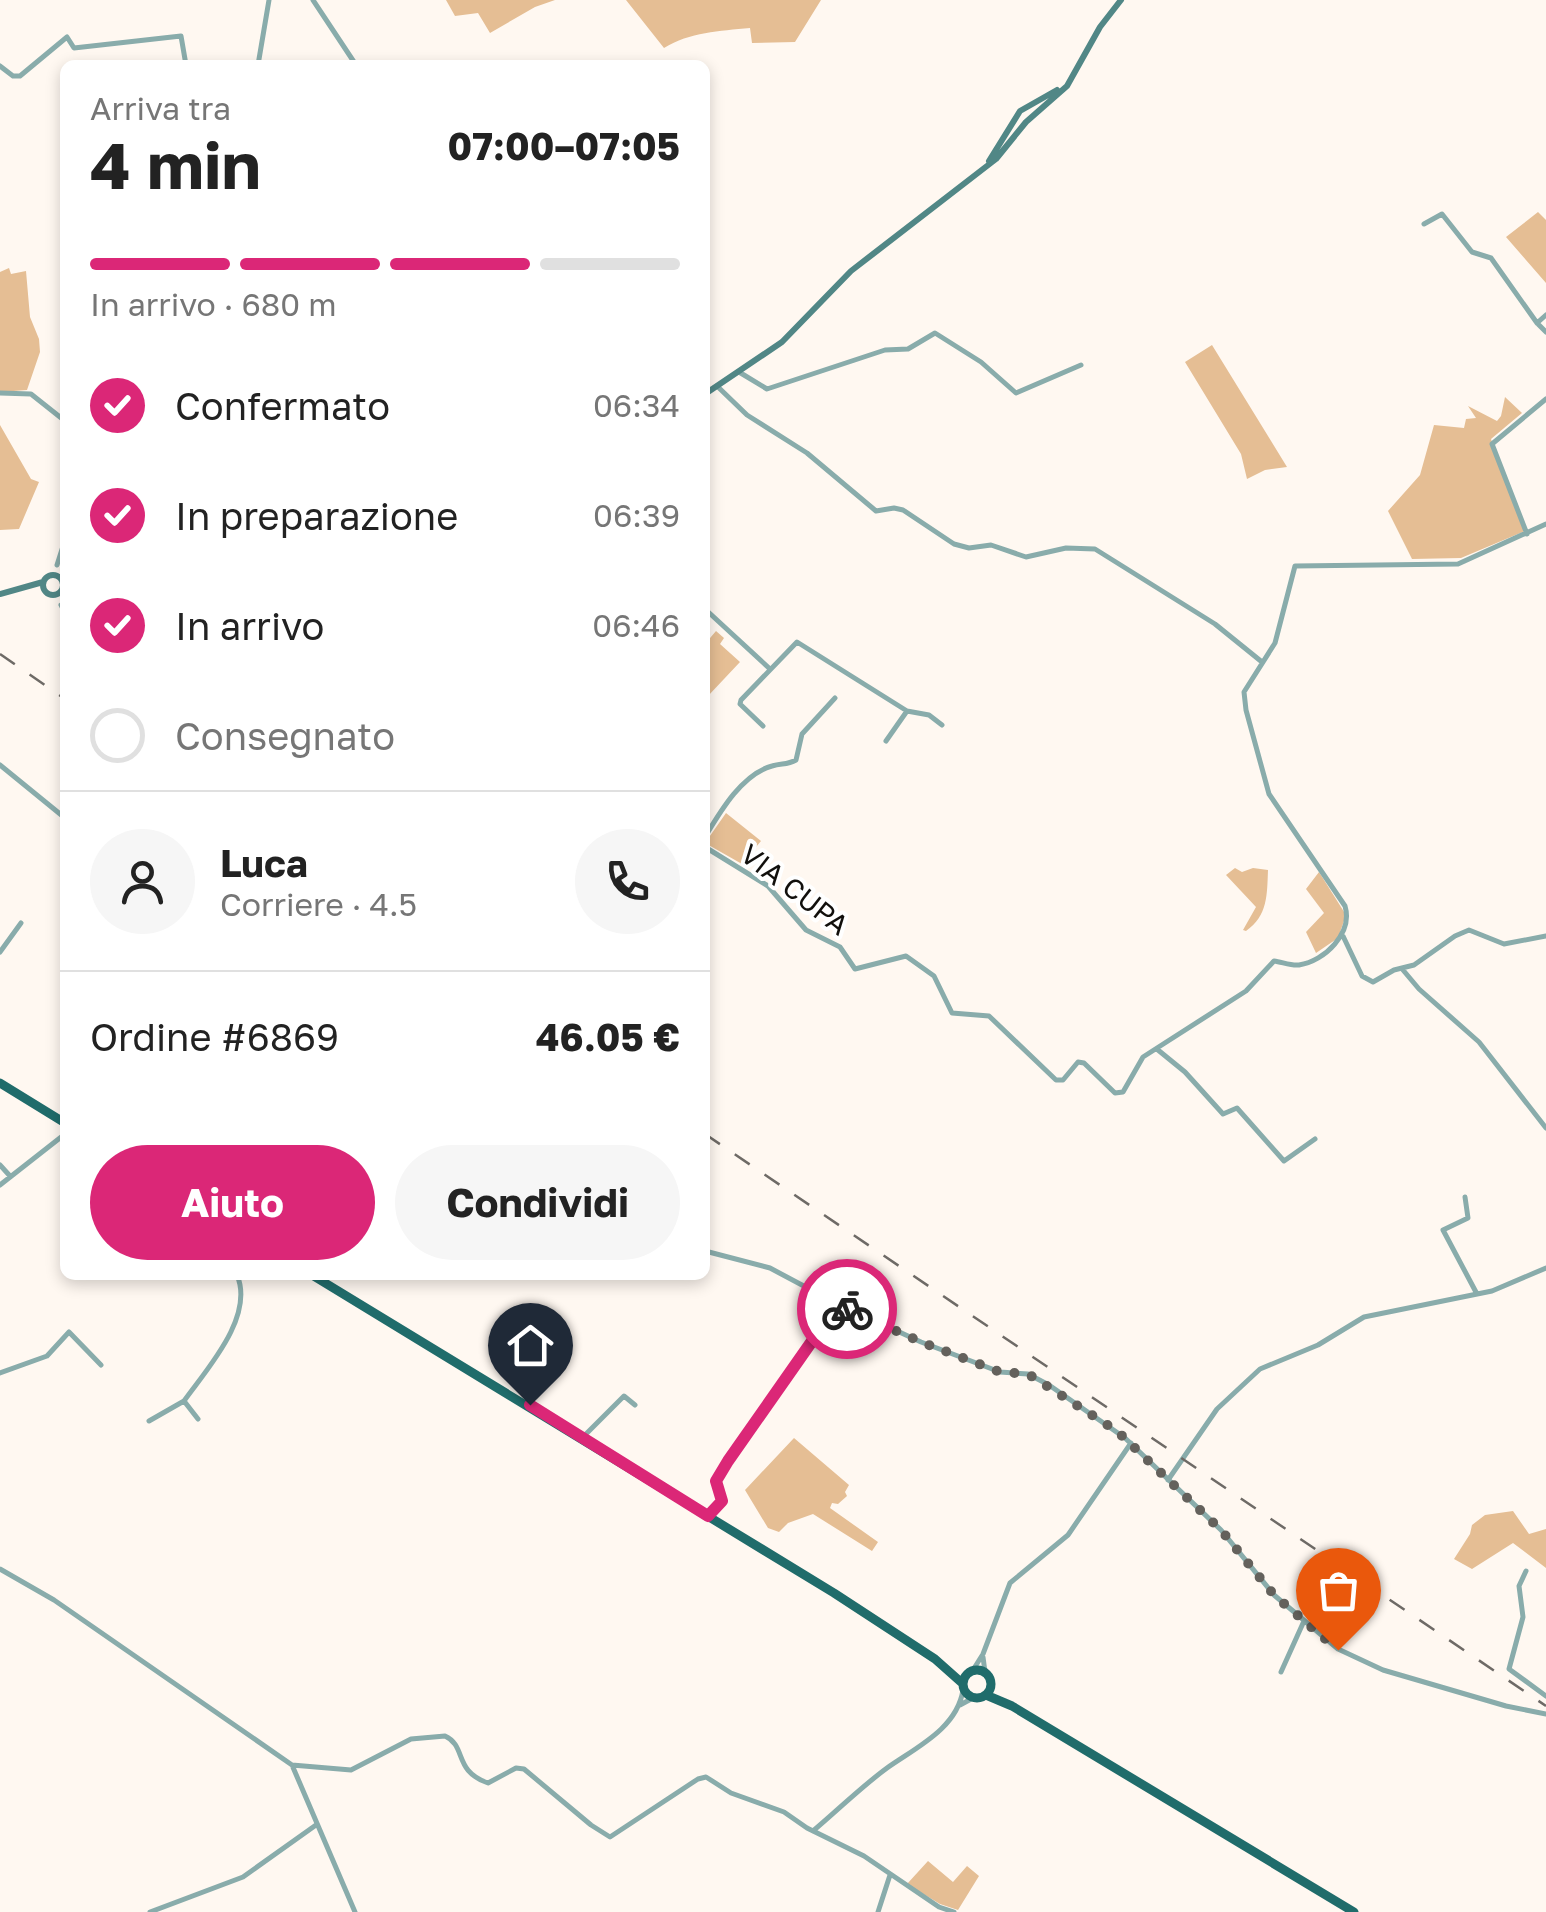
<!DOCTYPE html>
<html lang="it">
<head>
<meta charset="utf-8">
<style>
	body { margin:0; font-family:"Golos Text",sans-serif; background:#f6f6f6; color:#222; height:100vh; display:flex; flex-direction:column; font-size:38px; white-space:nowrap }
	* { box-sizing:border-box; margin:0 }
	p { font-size:32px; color:#767676 }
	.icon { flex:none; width:55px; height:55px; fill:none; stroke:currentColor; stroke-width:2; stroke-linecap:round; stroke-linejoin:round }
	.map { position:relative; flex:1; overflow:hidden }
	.side { position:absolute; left:60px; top:60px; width:650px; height:1220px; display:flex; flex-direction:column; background:#fff; border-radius:15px; box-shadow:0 5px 15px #0003 }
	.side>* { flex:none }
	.pin { position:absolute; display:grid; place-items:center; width:85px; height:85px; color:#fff; margin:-102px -42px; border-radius:50% 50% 50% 0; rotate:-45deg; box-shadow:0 0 10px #0007 }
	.pin .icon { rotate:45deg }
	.courier { position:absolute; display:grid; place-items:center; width:100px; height:100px; margin:-50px; border:8px solid #db2777; border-radius:50%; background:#fff; color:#222; box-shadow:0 2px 12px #0007 }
	.head em { font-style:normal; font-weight:700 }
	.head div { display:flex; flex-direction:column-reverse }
	.head { display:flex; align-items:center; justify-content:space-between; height:170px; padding:0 30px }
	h1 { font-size:65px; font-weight:700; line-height:75px }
	.bar { display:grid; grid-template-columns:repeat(4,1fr); gap:15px 10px; align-content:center; height:120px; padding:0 30px }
	.bar i { height:12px; border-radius:8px; background:#e0e0e0 }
	.bar .current { background:#db2777 }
	.bar p { grid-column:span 4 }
	.line { display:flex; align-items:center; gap:25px; padding:0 30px; border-top:2px solid #e0e0e0 }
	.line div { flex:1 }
	.round { display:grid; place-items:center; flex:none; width:105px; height:105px; border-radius:52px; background:#f6f6f6 }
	ol { padding:0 30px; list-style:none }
	li { display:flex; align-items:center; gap:30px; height:110px }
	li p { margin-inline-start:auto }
	li .icon { padding:10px; border-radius:50%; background:#db2777; color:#fff; stroke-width:4 }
	li:last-child { color:#767676 }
	li i { width:55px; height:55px; border:5px solid #e0e0e0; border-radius:50% }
	.button { display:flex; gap:20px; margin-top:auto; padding:20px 30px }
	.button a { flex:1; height:115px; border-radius:60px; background:#db2777; color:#fff; font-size:40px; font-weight:700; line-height:115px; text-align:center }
	.button a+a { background:#f6f6f6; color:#222 }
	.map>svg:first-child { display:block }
	.green { fill:#e5be94 }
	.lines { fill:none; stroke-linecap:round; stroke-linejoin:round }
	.street { stroke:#89acab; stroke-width:5 }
	.secondary { stroke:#518786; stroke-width:6 }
	.primary { stroke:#206c6b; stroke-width:9 }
	.rail { stroke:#6e6a66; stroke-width:2.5; stroke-dasharray:18 18; stroke-linecap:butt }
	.done { stroke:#64615c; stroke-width:10; stroke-dasharray:0 18 }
	.route { stroke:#db2777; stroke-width:12 }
	.labels { text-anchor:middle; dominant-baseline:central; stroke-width:8; stroke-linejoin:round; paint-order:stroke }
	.street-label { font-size:28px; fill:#110f0c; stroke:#fff }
</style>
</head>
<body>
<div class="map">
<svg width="1546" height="1912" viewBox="0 0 1546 1912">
	<rect width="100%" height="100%" fill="#fff8f1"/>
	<!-- green -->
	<path class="green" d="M446,0H555L535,7L490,33L478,13L455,16Z
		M626,0H821L795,42L752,43L750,28C719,31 690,32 664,48Z
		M1538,212L1546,220V283L1506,237Z
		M9,268L11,274L26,271L30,317L39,339L40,352L27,390L0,392V272Z
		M1212,345L1287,467L1265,470L1247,479L1241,454L1185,362Z
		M1505,397L1522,413L1491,439L1525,531L1461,558L1412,559L1388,511L1420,475L1434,425L1464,428L1466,419L1476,418L1468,406L1497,421L1501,416Z
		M0,425L31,479L39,482L19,529L0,530Z
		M716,631L724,638L720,644L740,662L708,696L705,693V644Z
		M726,813L761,841L742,864L705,843Z
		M1235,868L1242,872L1253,868L1268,870C1267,894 1268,916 1246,931L1243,930L1256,907L1226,875Z
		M1319,872L1346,915L1338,938L1316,953L1306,932L1324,913L1306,889Z
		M794,1438L849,1485L845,1492L847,1496L838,1504L832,1503L830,1508L878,1542L872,1551L813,1514L788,1523L779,1532L768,1528L745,1490Z
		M1513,1511L1529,1534L1546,1529V1568L1513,1543L1472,1569L1454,1559L1470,1534L1472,1525L1485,1515Z
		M928,1861L953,1882L967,1866L979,1876L958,1910L940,1904L907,1884Z"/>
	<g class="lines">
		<!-- street -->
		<path class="street" d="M313,0L356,65
			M258,65L269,0
			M0,66L13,76H20L67,37L74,48L181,36L186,65
			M1424,224L1442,214L1472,252L1491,258L1537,323
			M1546,315L1537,323L1546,332
			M739,372L767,389L885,350L908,349L935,333L981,362L1016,393L1081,365
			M717,386L747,415L807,453L876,511L894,508L903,510L954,544L969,548L991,545L1026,557L1066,548L1095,549L1215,624L1262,662
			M0,393L31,394L65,421
			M1527,534L1492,444L1546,399
			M57,565L65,540
			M61,605L65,613
			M705,609L770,669
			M763,726L740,704L741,700L797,642L907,711L929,715L942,725
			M886,741L907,711
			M0,765L65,818
			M705,837C720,812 742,774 772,766C782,763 787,765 796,760L802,734L835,698
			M705,847L768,886L806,930L840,947L855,969L906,956L934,976L952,1013L989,1016L1056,1080H1063L1078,1062L1084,1063L1115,1093L1123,1092L1143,1057L1246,991L1274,961C1282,962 1291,966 1299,965C1325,961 1353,933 1345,906L1269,794L1246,710L1244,692L1275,643L1295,566L1458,564L1546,524
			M1343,936L1362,976L1373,982L1394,970L1414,965L1455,936L1469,930L1504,944L1546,936
			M0,952L21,923
			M1403,970L1419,989L1479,1042L1546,1128
			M1158,1050L1185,1072L1223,1114L1237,1108L1284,1161L1315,1139
			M0,1165L10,1176
			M0,1185L65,1134
			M1465,1197L1468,1218L1443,1230L1477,1294
			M705,1251L770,1268L832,1301L921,1342L1000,1372L1028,1374L1049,1385L1125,1438L1221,1530L1274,1595L1338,1649L1383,1670L1506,1706L1546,1714
			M0,1373L47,1356L69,1332L101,1365
			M198,1419L184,1401C206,1370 255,1317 237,1275
			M149,1421L184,1401
			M582,1438L624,1396L635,1405
			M1168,1480L1217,1409L1260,1369L1318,1345L1364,1317L1492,1291L1546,1268
			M708,1516L721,1501L716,1481L728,1461L838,1304
			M0,1569L54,1600L292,1765L355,1912
			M1526,1571L1519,1586L1523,1617L1509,1669L1546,1696
			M983,1657L985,1672
			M973,1670L983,1654L1010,1583L1068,1535L1131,1443
			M1281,1672L1304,1621
			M960,1705L973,1698
			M292,1765L351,1770L411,1739L445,1736C467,1746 453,1771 488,1783L516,1768L524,1769L591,1825L610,1837L698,1779L706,1777L731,1793L784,1812L807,1828L864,1856L939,1907L954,1912
			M813,1831C838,1810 861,1787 887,1768C915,1748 957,1729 963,1690
			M150,1912L243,1877L316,1825
			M878,1912L890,1875"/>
		<!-- secondary -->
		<path class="secondary" d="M989,161L1020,111L1057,90
			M705,394L782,342L851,271L996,159L1026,122L1067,86L1100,27L1121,0
			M43 585a10 10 0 1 1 20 0a10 10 0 1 1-20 0Z
			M0,594L43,582"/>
		<!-- primary -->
		<path class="primary" d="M0,1083L65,1123
			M312,1275L834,1593L935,1659L962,1683
			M963 1684a14 14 0 1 1 28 0a14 14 0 1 1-28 0Z
			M986,1695L1012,1706L1354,1912"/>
		<!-- rail -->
		<path class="rail" d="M0,654L65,699
			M705,1134L1546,1706"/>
	</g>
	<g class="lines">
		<!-- done -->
		<path class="done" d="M847,1309L921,1342L1000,1372L1028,1374L1117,1431L1221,1530L1274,1595L1338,1650"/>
		<!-- route -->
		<path class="route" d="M530,1405L708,1516L722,1501L716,1481L728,1461L838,1304L847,1309"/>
	</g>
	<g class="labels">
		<!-- street labels -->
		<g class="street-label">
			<text transform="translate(795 889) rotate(38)">VIA CUPA</text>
		</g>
	</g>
</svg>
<div class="pin" style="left:1338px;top:1650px;background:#ea580c"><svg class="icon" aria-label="bag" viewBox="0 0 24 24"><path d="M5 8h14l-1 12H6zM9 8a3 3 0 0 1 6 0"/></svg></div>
<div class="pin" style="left:530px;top:1405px;background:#1f2937"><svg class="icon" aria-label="home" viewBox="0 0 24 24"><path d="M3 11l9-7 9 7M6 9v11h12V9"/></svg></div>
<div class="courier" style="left:847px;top:1309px"><svg class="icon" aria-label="bike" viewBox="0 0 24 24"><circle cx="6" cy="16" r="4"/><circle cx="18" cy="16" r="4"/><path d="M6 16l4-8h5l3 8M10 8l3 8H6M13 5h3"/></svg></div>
<section class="side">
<div class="head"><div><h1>4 min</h1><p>Arriva tra</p></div><em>07:00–07:05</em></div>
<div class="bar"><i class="current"></i><i class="current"></i><i class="current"></i><i></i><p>In arrivo · 680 m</p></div>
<ol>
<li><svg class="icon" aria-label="check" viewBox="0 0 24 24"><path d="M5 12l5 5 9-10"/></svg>Confermato<p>06:34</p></li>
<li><svg class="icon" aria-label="check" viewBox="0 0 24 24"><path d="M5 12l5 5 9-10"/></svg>In preparazione<p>06:39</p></li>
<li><svg class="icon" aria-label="check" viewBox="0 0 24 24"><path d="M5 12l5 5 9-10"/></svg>In arrivo<p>06:46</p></li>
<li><i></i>Consegnato</li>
</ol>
<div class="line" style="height:180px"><a class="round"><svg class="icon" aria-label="person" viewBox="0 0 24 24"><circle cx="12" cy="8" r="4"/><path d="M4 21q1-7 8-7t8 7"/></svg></a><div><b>Luca</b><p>Corriere · 4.5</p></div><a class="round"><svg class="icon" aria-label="phone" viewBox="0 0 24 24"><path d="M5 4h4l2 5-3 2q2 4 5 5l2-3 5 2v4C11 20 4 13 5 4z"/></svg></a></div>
<div class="line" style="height:130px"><div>Ordine #6869</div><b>46.05 €</b></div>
<div class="button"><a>Aiuto</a><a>Condividi</a></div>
</section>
</div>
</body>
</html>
